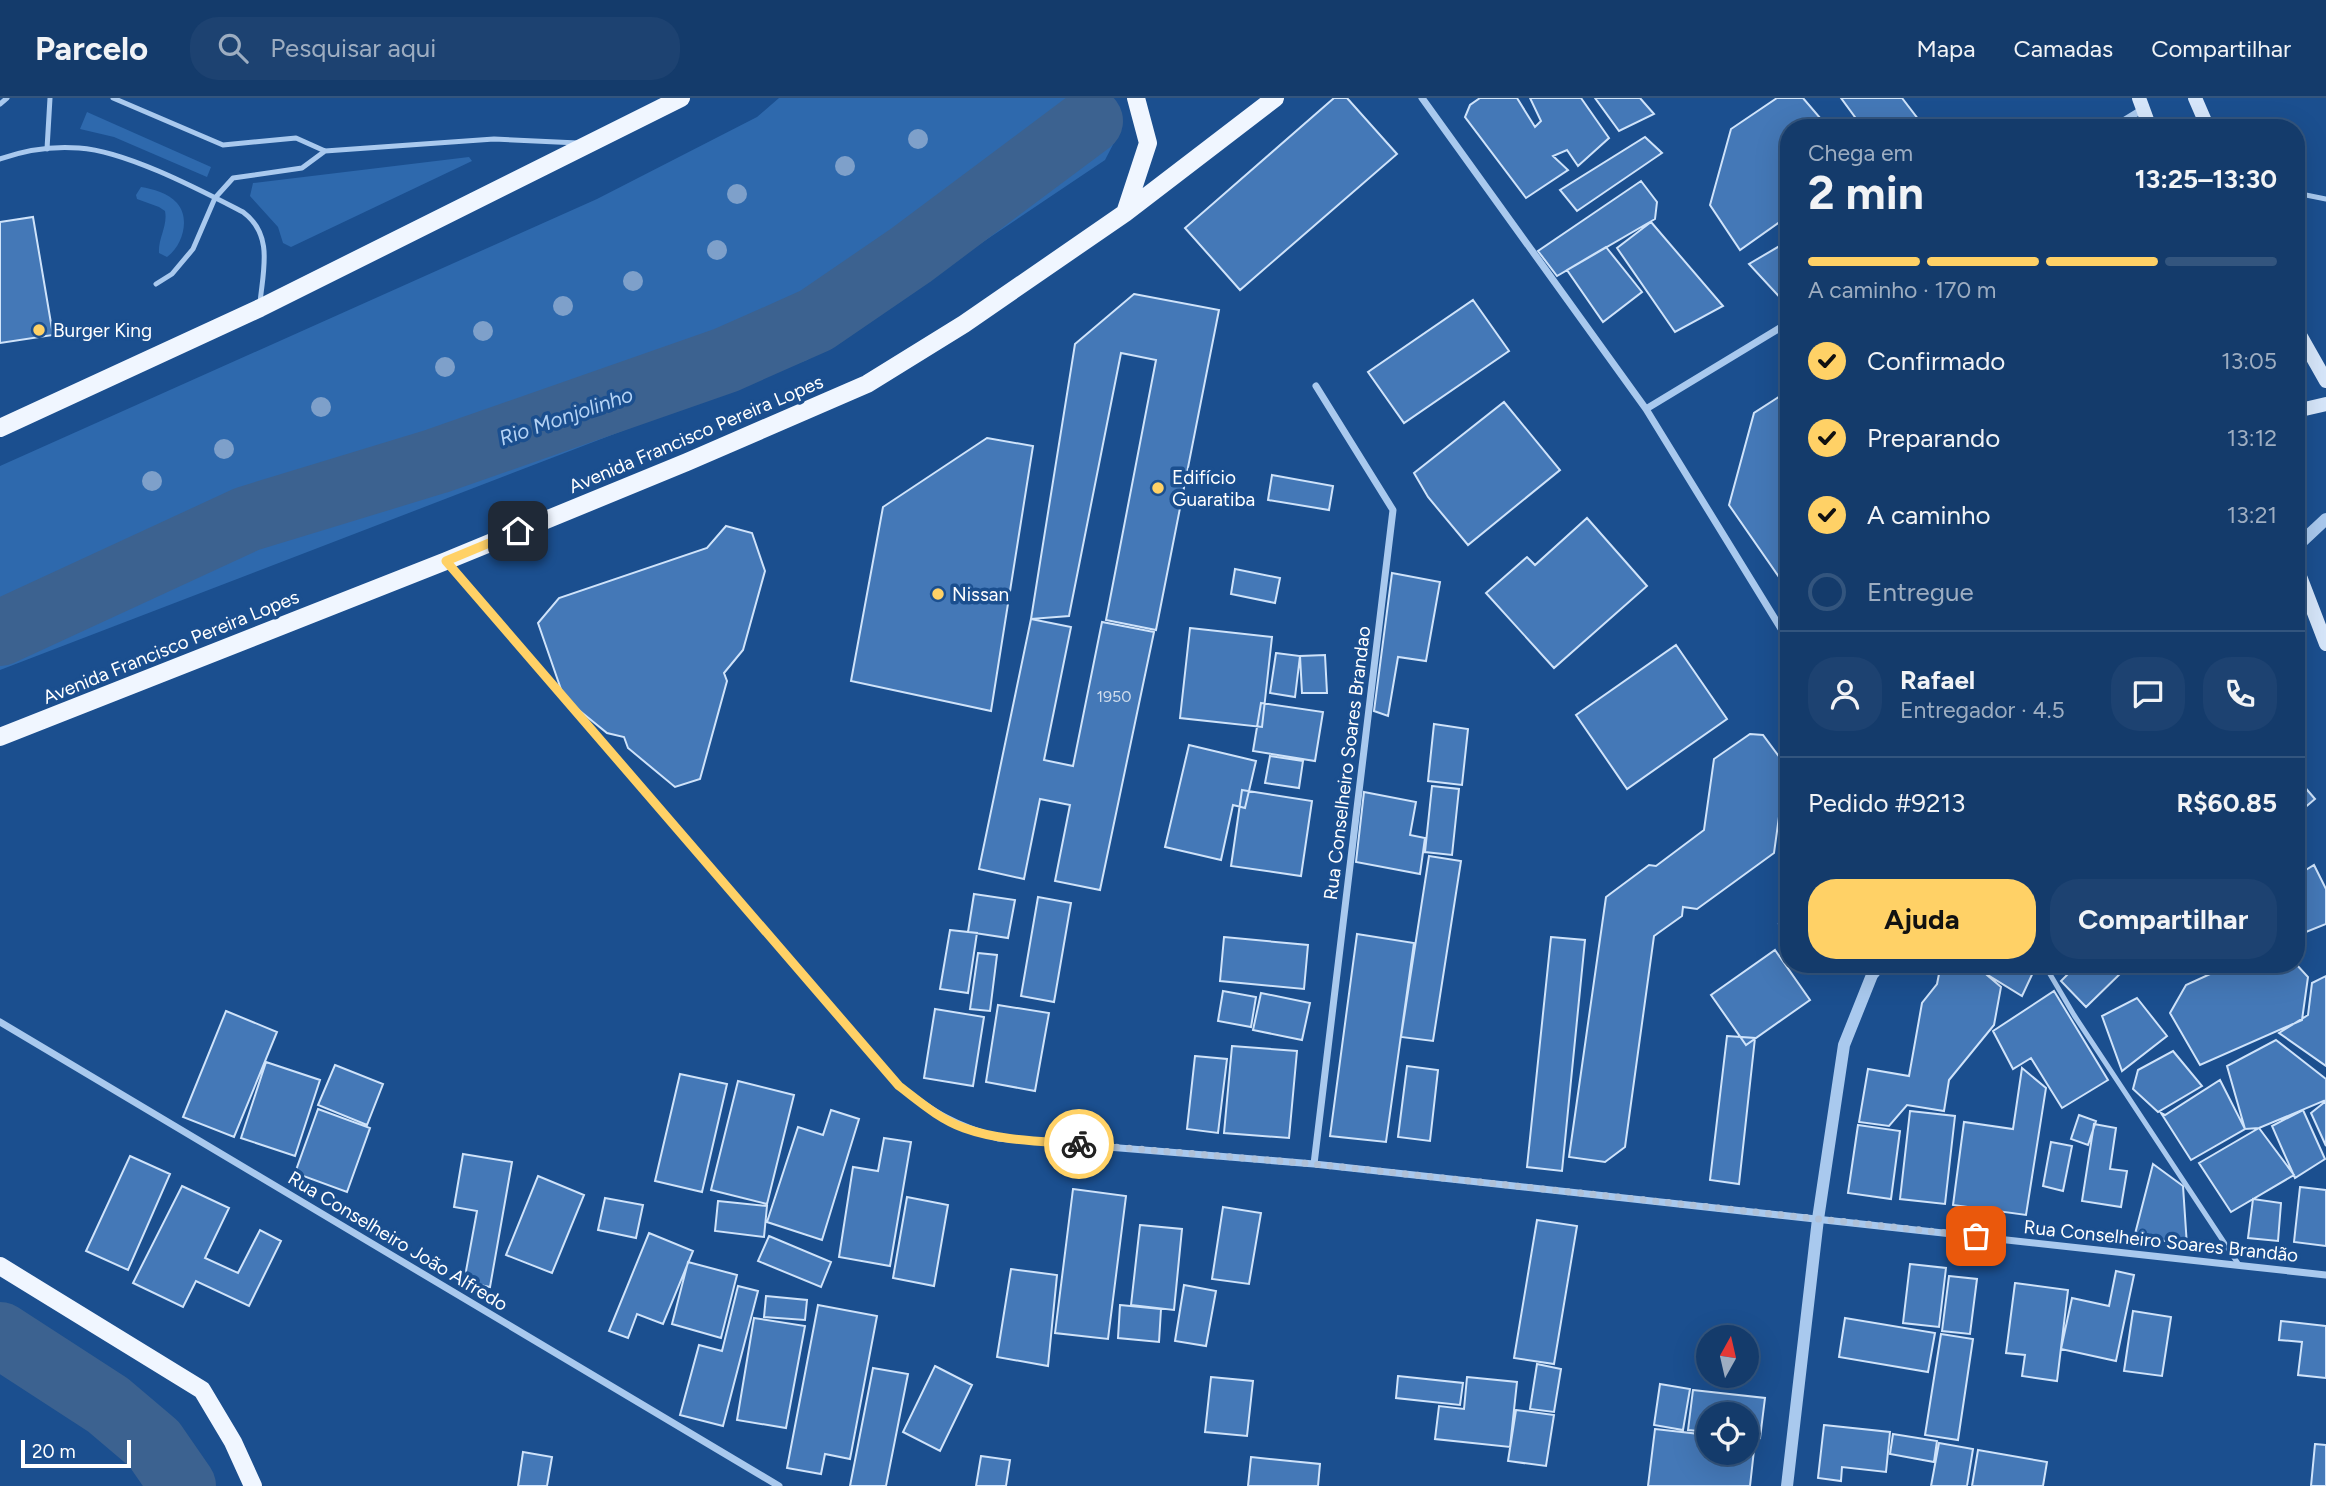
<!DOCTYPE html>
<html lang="pt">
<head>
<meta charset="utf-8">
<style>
	body { margin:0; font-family:Figtree,sans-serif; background:#1d4271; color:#f1f3f6; height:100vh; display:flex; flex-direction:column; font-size:26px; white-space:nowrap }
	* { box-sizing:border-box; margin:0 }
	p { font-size:23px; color:#9dadc1 }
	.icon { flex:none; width:38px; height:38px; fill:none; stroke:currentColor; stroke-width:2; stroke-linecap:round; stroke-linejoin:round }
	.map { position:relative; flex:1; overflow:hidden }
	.panel { position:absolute; left:1780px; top:21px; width:525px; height:854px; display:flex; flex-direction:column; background:#143b6b; border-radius:28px; box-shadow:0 7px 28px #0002,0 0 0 2px #33557e }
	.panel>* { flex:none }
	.needle { width:46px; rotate:8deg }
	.fabs { position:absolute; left:1696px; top:1227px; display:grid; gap:14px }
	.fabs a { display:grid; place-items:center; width:63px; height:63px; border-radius:50%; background:#143b6b; box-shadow:0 7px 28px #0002,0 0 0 2px #33557e; font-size:35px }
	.scale { position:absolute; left:21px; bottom:18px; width:110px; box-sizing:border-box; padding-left:7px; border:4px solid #fff; border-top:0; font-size:19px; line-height:24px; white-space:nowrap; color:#fff; -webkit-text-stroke:5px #1b4f8f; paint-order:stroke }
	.pin { position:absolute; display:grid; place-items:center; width:60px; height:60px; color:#fff; margin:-30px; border-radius:14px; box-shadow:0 4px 10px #0006 }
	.courier { position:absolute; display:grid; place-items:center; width:70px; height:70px; margin:-35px; border:5px solid #ffd166; border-radius:50%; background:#fff; color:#222; box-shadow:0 2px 9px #0007 }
	.head em { font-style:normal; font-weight:700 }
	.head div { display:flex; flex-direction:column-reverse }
	.head { display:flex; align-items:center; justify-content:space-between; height:119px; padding:0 28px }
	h1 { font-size:46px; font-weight:700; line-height:52px }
	.bar { display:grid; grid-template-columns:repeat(4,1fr); gap:10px 7px; align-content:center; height:84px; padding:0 28px }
	.bar i { height:9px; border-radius:5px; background:#33557e }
	.bar .active { background:#ffd166 }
	.bar p { grid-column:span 4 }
	.line { display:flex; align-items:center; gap:18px; padding:0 28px; border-top:2px solid #33557e }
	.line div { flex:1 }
	.round { display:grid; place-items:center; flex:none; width:74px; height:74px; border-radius:28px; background:#1d4271 }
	ol { padding:0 28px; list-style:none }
	li { display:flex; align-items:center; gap:21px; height:77px }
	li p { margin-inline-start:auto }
	li .icon { padding:7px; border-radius:50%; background:#ffd166; color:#111; stroke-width:4 }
	li:last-child { color:#9dadc1 }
	li i { width:38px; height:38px; border:4px solid #33557e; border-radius:50% }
	.cta { display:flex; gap:14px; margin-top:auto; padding:14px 28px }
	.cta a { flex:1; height:80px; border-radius:28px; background:#ffd166; color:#111; font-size:28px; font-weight:700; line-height:80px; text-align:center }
	.cta a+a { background:#1d4271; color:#f1f3f6 }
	header { display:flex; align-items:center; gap:42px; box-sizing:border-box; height:98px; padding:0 35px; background:#143b6b; border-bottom:2px solid #33557e }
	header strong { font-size:33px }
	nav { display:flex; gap:38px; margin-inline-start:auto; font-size:24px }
	.search { width:490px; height:63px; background:#1d4271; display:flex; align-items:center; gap:18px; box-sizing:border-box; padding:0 24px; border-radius:28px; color:#9dadc1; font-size:26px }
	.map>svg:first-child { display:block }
	.green { fill:#2e69ad }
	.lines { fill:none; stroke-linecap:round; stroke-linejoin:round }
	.river { stroke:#3c6290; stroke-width:66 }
	.building { fill:#4478b7; stroke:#cfe3fa; stroke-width:2 }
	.service { stroke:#a9c9ee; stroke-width:5 }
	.minor { stroke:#a9c9ee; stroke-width:7 }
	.tertiary { stroke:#a9c9ee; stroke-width:12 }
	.secondary { stroke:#d6e6fa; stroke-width:14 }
	.primary { stroke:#f0f6ff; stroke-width:18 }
	.tree { fill:#7ea0ca }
	.done { stroke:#afc1d8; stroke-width:7; stroke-dasharray:0 12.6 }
	.route { stroke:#ffd166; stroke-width:9 }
	.poi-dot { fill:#ffd166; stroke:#1b4f8f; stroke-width:2.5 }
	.labels { text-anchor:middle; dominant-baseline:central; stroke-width:7; stroke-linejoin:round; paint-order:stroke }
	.number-label { font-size:16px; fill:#d0dded }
	.poi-label { font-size:19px; fill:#fff; stroke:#1b4f8f; text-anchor:start }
	.street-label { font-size:19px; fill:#fff; stroke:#1b4f8f }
	.water-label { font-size:21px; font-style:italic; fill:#b5d3f5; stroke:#1b4f8f }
</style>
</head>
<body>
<header>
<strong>Parcelo</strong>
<div class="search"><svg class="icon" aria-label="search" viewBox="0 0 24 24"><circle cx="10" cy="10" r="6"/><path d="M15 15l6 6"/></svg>Pesquisar aqui</div>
<nav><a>Mapa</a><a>Camadas</a><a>Compartilhar</a></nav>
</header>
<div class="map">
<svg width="2326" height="1388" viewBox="0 0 2326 1388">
	<rect width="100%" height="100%" fill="#1b4f8f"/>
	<!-- green -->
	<path class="green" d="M779,0H1088L1118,37L1105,62L807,262L0,572V368L597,101L757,19Z
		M87,14L211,69L207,79L114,39L80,31Z
		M469,59L472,63L291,149L283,145L278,129L250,98L253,85Z
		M141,89C153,91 168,95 177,105C191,121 182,148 167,159L159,155C158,140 168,128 165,113L159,109L137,101L136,97Z"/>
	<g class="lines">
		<!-- river -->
		<path class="river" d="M0,535L247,421L437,363L726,262L816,222L911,157L1090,23
			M0,1237L108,1307L154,1346L183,1388"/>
	</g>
	<!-- building -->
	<path class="building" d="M1334,0H1347L1397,56L1240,192L1185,130Z
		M1480,0H1517L1535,29L1541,23L1530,0H1581L1609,40L1578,68L1567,52L1553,58L1568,72L1526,100L1465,19L1470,7Z
		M1595,0H1640L1654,16L1619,33Z
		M1777,0H1803L1827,28L1788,30V118L1740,152L1710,107L1731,31Z
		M1841,0H1902L1925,30H1863Z
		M1645,39L1662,55L1577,113L1560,92Z
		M1641,83L1657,104L1655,121L1557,178L1538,153Z
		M33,119L53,237L0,245V124Z
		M1651,124L1723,208L1675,234L1617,150Z
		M1788,143V204L1786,206L1749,166Z
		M1606,149L1642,194L1603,224L1567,172Z
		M1134,196L1219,212L1156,532L1106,522L1156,262L1121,255L1069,518L1031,521L1075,246Z
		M1473,202L1509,253L1404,325L1368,274Z
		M1788,293V492L1729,407L1754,315Z
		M1504,304L1560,372L1468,447L1428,399L1414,375Z
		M987,340L1033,348L991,613L851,583L883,409Z
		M1272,377L1333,388L1329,412L1268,402Z
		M1587,420L1647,488L1554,570L1486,495L1527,459L1535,467Z
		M726,428L752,435L765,473L743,552L724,575L727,583L700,681L675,689L628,650L624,639L607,635L564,600L538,525L559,500L707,450Z
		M1235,471L1280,480L1275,505L1231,496Z
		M1392,475L1440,484L1426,563L1398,559L1388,618L1374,613Z
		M1031,521L1071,529L1044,662L1073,668L1102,524L1154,534L1100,792L1055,783L1070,707L1040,701L1024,781L979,771Z
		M1190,530L1272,539L1262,629L1180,620Z
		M1676,547L1727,621L1627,691L1576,617Z
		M1276,555L1300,558L1295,599L1270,595Z
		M1325,557L1327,595H1302L1300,558Z
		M1261,605L1323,614L1315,663L1253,653Z
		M1434,626L1468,631L1462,687L1428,683Z
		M1750,636L1763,637L1786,668L1774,755L1697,811L1683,809L1682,818L1654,838L1625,1049L1605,1064L1569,1059L1606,799L1649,767L1656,768L1704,732L1714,661Z
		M1189,647L1256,663L1245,710L1233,707L1221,762L1165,749Z
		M1270,658L1303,663L1299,690L1265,685Z
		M2296,679L2315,701L2296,717Z
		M1432,688L1459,691L1452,757L1425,754Z
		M1242,692L1312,703L1301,778L1231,768Z
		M1364,694L1416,704L1410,737L1425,740L1420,776L1356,764Z
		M2296,745L2304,765L2296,779Z
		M1429,758L1461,763L1433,943L1401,939Z
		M2314,767L2326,791V826L2296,838V778Z
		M974,796L1015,802L1008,840L968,834Z
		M1038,799L1071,805L1054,904L1021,898Z
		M1788,820V839L1779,826Z
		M950,832L977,835L968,895L940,891Z
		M1357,836L1414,845L1386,1044L1330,1038Z
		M1224,839L1308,847L1304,891L1220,883Z
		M1551,839L1585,842L1562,1073L1527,1069Z
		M1775,852L1810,902L1746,947L1711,897Z
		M978,855L997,857L990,913L970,911Z
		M1948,866H1974L2001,889L1994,927L1949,982L1944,1013L1907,1007L1889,1028L1859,1024L1868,971L1909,978L1922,905L1937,886L1939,876Z
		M1970,866H2037L2022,898Z
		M2065,866H2118L2124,872L2086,909L2061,883L2071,873Z
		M2232,866H2296L2308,879L2302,922L2200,967L2170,915L2186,887Z
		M2326,878V968L2279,935L2308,917L2312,885Z
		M1223,893L1256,899L1251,929L1218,923Z
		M2054,893L2108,982L2062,1010L2031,960L2013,971L1993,933Z
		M1261,895L1310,905L1302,942L1253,932Z
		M2137,900L2167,938L2122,973L2102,918Z
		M998,907L1049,915L1035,993L986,984Z
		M935,911L984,919L973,988L924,980Z
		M226,913L277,934L234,1039L183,1019Z
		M1727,938L1755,940L1739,1086L1710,1082Z
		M2276,942L2326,981V1002L2259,1030L2245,1031L2227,968Z
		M1232,948L1297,953L1289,1040L1224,1035Z
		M2173,953L2202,988L2158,1014L2133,991L2138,972Z
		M1195,958L1227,961L1218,1035L1187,1031Z
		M266,964L320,982L295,1058L241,1040Z
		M335,967L383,986L367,1027L318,1007Z
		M1407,968L1438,972L1430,1043L1398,1039Z
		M2022,970L2046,990L2026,1117L1953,1107L1964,1024L2013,1031Z
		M680,976L727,986L702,1094L655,1083Z
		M2220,982L2245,1031L2191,1062L2161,1015L2165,1017Z
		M738,983L794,997L767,1106L711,1092Z
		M2326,1003V1048L2311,1015Z
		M318,1011L370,1030L347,1094L295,1075Z
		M831,1012L859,1021L822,1142L767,1124L798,1029L823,1037Z
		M2303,1012L2325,1061L2295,1080L2272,1028Z
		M1910,1013L1955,1018L1945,1106L1900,1101Z
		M2079,1017L2096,1023L2088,1047L2071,1041Z
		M2094,1026L2116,1030L2110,1071L2127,1073L2121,1109L2082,1103Z
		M1858,1027L1900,1033L1891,1101L1848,1095Z
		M2259,1030L2294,1077L2231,1114L2199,1065Z
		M884,1040L911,1044L890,1168L839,1159L853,1069L878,1073Z
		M2051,1044L2072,1048L2063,1093L2043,1088Z
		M463,1056L512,1064L490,1189L464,1184L477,1113L454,1109Z
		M130,1058L170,1076L128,1172L86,1153Z
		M2153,1066L2183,1088L2187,1148L2135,1136Z
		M538,1078L584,1097L552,1175L506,1157Z
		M182,1088L229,1110L205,1160L238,1175L260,1132L281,1143L249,1208L196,1183L183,1209L133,1185Z
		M2300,1089L2326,1092V1148L2294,1144Z
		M1073,1091L1126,1098L1108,1241L1055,1235Z
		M907,1099L948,1107L934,1188L893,1180Z
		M605,1100L643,1107L636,1140L598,1132Z
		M2253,1101L2281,1105L2278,1143L2248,1140Z
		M718,1103L767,1108L764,1139L715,1133Z
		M1223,1109L1261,1115L1249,1186L1212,1181Z
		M1537,1122L1577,1128L1554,1266L1514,1260Z
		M1140,1127L1182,1131L1174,1212L1131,1207Z
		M649,1135L693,1153L663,1226L637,1216L628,1240L609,1233Z
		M769,1138L831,1164L821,1189L758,1163Z
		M688,1164L737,1177L721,1240L672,1226Z
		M1910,1166L1946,1170L1939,1229L1903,1225Z
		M1011,1171L1057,1177L1048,1268L997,1259Z
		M2116,1173L2134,1177L2116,1263L2061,1251L2072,1200L2109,1208Z
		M1949,1178L1977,1181L1970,1236L1942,1233Z
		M2015,1185L2068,1192L2057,1283L2022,1278L2025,1257L2006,1255Z
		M1184,1187L1216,1193L1206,1248L1175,1243Z
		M738,1188L758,1193L723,1328L680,1317L699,1247L722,1253Z
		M766,1198L807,1202L805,1222L764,1219Z
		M818,1207L877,1218L850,1361L825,1356L821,1376L787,1370Z
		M1120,1207L1161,1211L1159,1244L1118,1240Z
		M2133,1213L2171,1219L2162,1278L2124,1273Z
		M754,1220L805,1228L786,1330L737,1322Z
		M1845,1220L1935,1235L1928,1274L1839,1259Z
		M2281,1223L2326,1228V1280L2298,1277L2302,1244L2279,1242Z
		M1941,1236L1973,1241L1958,1342L1925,1337Z
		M1537,1266L1561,1271L1554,1314L1530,1311Z
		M935,1268L972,1287L940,1353L903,1334Z
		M873,1270L908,1276L886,1388H850Z
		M1398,1278L1463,1285L1460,1307L1396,1300Z
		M1211,1279L1253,1283L1247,1338L1205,1334Z
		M1467,1279L1517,1284L1510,1349L1435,1341L1439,1308L1464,1311Z
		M1660,1286L1690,1291L1683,1332L1654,1327Z
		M1693,1292L1765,1300L1760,1340L1746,1338V1316H1708V1334L1688,1332Z
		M1516,1312L1554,1317L1546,1368L1508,1363Z
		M1824,1327L1890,1334L1886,1374L1842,1369L1841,1383L1818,1380Z
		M1655,1331L1708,1337V1354H1746V1342L1755,1343L1750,1388H1648Z
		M1893,1336L1937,1343L1934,1364L1890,1356Z
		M1939,1345L1973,1351L1967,1388H1931Z
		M2315,1346L2326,1347V1388H2311Z
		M1978,1352L2047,1364L2043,1388H1972Z
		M523,1354L552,1359L547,1388H518Z
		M981,1358L1010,1362L1006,1388H976Z
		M1251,1359L1320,1366L1318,1388H1248Z"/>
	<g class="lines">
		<!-- service -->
		<path class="service" d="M113,0L223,47L296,40L325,53L494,41L578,45
			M0,6L7,0
			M2278,30L2279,25
			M47,51L50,0
			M0,61C25,52 53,48 79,50C126,53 200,92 243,114C274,137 263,172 260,205
			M2296,95L2326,101
			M156,186L172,176L193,151L215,100L233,80L302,70L325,53
			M2044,866L2074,917L2239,1167"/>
		<!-- minor -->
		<path class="minor" d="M1422,0L1646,311L1788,542
			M2112,30L2143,11
			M1646,311L1788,225
			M446,463L899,988C935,1016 954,1027 998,1040L1314,1066L2326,1177
			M0,924L779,1388
			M1314,1066L1393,412L1316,288"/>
		<!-- tertiary -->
		<path class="tertiary" d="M2296,449L2326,421
			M1787,1388L1818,1121L1844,947L1872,877L1881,866"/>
		<!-- secondary -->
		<path class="secondary" d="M2139,0L2150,30
			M2195,0L2208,30
			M2296,230L2326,283
			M2296,313L2326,306
			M2296,468L2326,546"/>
		<!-- primary -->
		<path class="primary" d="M1125,115L1148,45L1136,0
			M0,330L260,210L681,0
			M0,639L446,463L687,364L867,286L964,226L1125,115L1275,0
			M0,1168L202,1292L233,1344L253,1388"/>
	</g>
	<!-- trees -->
	<g class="tree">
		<circle cx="918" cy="41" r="10"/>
		<circle cx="845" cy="68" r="10"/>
		<circle cx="737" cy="96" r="10"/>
		<circle cx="717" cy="152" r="10"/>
		<circle cx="633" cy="183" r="10"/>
		<circle cx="563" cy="208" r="10"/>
		<circle cx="483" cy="233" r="10"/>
		<circle cx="445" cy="269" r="10"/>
		<circle cx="321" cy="309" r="10"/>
		<circle cx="224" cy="351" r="10"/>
		<circle cx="152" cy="383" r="10"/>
	</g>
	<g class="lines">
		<!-- done -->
		<path class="done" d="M1079,1046L1314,1066L1976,1138"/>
		<!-- route -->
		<path class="route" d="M518,433L446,463L899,988C919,1003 939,1021 964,1030C1000,1043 1040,1043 1079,1046"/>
	</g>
	<!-- markers -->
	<g class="poi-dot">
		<circle cx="39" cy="232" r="7"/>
		<circle cx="1158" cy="390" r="7"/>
		<circle cx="938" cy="496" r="7"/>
	</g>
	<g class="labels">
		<!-- number labels -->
		<g class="number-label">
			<text x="1114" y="598">1950</text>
		</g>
		<!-- poi labels -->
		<g class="poi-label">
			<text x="53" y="232">Burger King</text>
			<text x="1172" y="379">Edifício<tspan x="1172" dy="22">Guaratiba</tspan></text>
			<text x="952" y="496">Nissan</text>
		</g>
		<!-- street labels -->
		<g class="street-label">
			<text transform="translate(696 336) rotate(-23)">Avenida Francisco Pereira Lopes</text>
			<text transform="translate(171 549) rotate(-22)">Avenida Francisco Pereira Lopes</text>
			<text transform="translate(1347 665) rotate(-83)">Rua Conselheiro Soares Brandao</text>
			<text transform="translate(398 1143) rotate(31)">Rua Conselheiro João Alfredo</text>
			<text transform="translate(2161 1143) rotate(6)">Rua Conselheiro Soares Brandão</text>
		</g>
		<!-- water labels -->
		<g class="water-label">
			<text transform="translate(566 318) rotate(-19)">Rio Monjolinho</text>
		</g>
	</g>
</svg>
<div class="fabs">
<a><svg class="needle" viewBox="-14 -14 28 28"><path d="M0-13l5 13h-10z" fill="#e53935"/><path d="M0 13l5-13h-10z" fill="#9dadc1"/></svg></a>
<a><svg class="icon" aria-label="locate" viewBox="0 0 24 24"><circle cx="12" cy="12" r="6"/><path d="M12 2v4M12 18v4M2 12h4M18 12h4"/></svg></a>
</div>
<div class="scale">20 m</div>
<div class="pin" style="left:1976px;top:1138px;background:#ea580c"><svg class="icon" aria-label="bag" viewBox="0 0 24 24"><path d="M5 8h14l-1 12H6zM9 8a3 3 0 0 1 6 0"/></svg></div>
<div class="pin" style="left:518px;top:433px;background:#1f2937"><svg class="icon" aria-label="home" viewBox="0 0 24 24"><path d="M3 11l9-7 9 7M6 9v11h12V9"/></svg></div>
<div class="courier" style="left:1079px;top:1046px"><svg class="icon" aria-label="bike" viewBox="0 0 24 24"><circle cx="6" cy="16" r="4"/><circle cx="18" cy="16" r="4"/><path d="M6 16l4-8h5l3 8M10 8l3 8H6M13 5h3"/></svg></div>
<section class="panel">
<div class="head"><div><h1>2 min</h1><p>Chega em</p></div><em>13:25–13:30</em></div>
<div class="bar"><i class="active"></i><i class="active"></i><i class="active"></i><i></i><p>A caminho · 170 m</p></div>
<ol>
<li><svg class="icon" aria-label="check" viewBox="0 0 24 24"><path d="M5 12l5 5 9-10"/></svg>Confirmado<p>13:05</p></li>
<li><svg class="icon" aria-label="check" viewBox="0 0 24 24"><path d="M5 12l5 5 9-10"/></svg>Preparando<p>13:12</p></li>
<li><svg class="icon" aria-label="check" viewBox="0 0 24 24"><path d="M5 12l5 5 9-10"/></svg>A caminho<p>13:21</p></li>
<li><i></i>Entregue</li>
</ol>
<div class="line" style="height:126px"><a class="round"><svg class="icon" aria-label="person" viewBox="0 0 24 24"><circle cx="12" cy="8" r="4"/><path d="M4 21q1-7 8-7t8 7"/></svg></a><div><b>Rafael</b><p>Entregador · 4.5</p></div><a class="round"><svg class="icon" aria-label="chat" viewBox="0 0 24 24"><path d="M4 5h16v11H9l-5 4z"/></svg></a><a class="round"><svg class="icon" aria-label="phone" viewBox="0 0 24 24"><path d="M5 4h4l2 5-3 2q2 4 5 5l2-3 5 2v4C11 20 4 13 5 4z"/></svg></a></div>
<div class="line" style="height:91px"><div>Pedido #9213</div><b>R$60.85</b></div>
<div class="cta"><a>Ajuda</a><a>Compartilhar</a></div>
</section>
</div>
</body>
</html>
